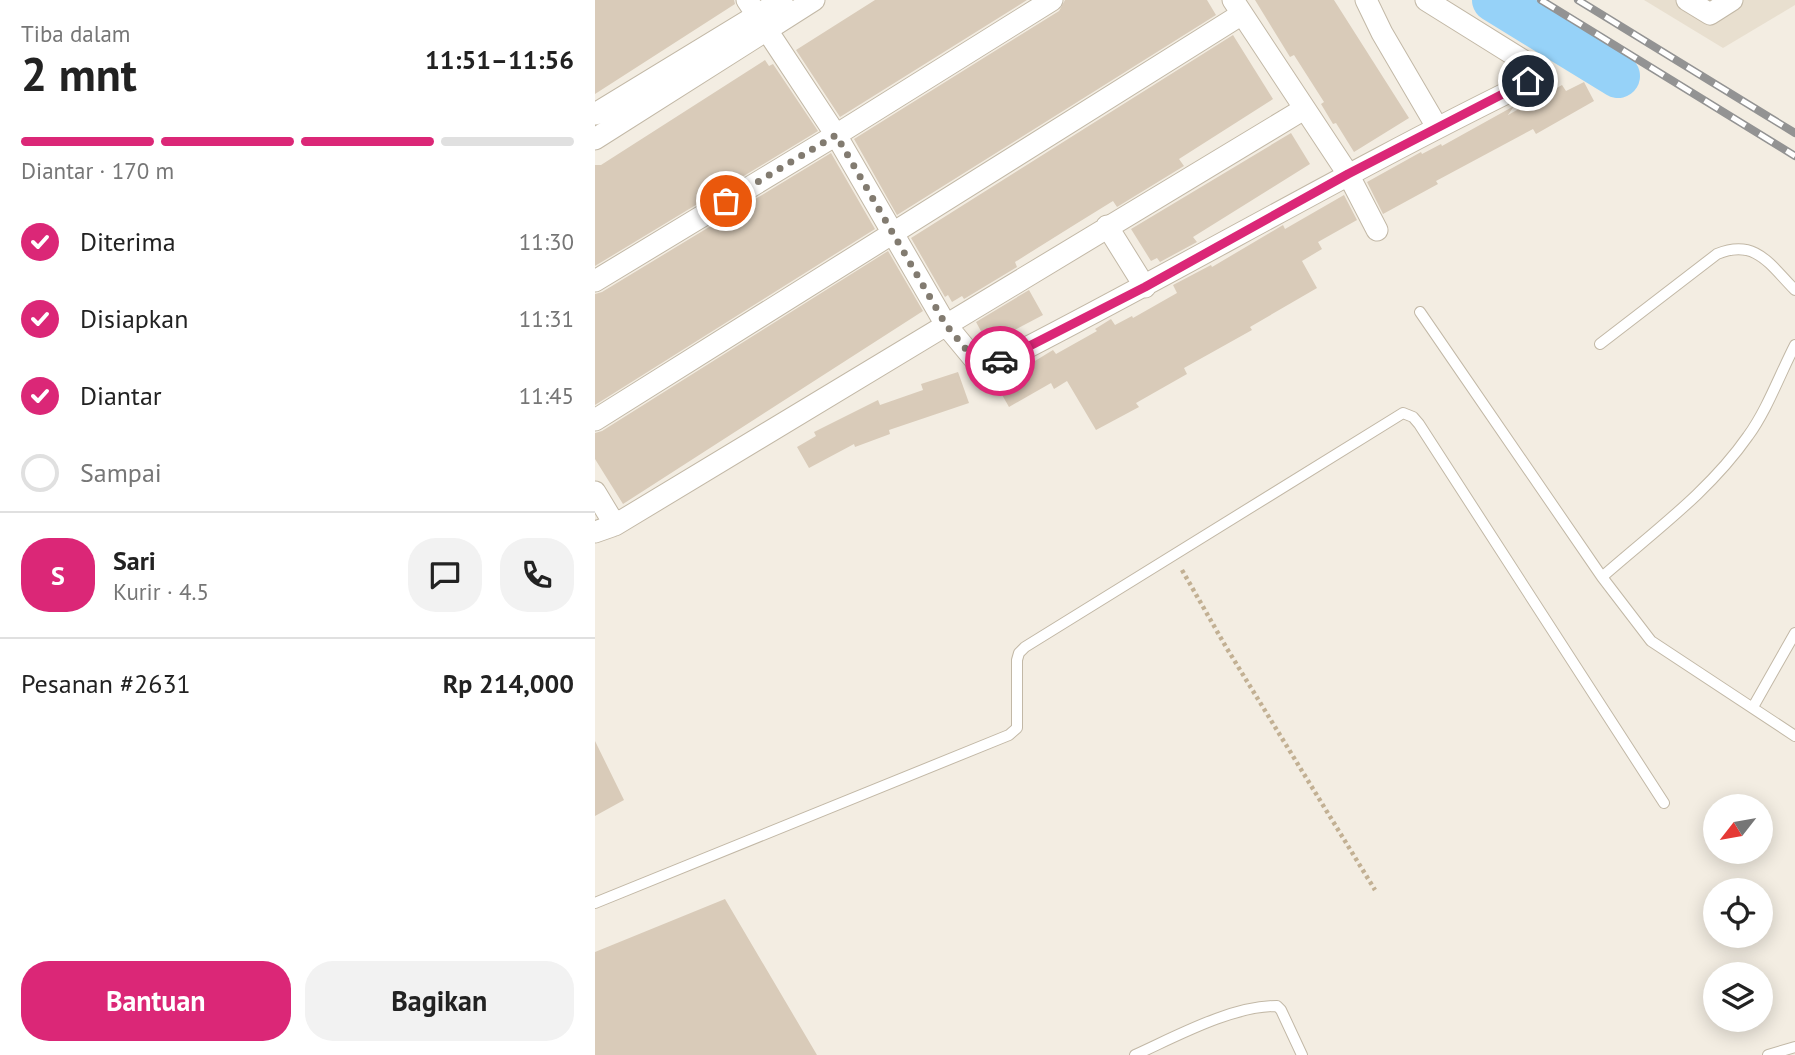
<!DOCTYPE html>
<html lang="id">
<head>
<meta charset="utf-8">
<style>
	body { margin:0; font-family:"PT Sans",sans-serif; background:#f2f2f2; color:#222; height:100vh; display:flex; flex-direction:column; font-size:26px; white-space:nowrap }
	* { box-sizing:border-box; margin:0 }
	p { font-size:23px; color:#767676 }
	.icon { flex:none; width:38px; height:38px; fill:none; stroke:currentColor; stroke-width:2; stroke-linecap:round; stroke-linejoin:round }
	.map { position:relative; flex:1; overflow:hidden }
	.drawer { display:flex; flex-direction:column; background:#fff; width:595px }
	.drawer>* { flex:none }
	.needle { width:46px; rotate:239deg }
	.controls { position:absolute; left:1108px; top:794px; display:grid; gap:14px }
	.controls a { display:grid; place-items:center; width:70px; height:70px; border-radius:50%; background:#fff; box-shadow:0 4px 18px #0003; font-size:35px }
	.pin { position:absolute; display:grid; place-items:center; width:60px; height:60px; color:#fff; margin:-30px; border:4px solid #fff; border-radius:50%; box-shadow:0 2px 7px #0007 }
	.courier { position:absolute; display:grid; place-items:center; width:70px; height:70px; margin:-35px; border:5px solid #db2777; border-radius:50%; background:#fff; color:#222; box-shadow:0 2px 9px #0007 }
	.head em { font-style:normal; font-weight:700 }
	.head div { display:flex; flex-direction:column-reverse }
	.head { display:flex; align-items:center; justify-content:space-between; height:119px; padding:0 21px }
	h1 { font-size:46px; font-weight:700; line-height:52px }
	.bar { display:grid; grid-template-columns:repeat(4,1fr); gap:10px 7px; align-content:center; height:84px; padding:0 21px }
	.bar i { height:9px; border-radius:5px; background:#e0e0e0 }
	.bar .selected { background:#db2777 }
	.bar p { grid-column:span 4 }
	.line { display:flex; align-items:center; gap:18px; padding:0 21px; border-top:2px solid #e0e0e0 }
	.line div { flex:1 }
	.round { display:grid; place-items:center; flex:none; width:74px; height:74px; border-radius:28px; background:#f2f2f2 }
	ol { padding:0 21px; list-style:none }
	li { display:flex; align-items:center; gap:21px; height:77px }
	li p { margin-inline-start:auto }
	li .icon { padding:7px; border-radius:50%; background:#db2777; color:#fff; stroke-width:4 }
	li:last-child { color:#767676 }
	li i { width:38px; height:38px; border:4px solid #e0e0e0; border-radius:50% }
	.cta { display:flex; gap:14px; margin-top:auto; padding:14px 21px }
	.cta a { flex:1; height:80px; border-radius:28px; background:#db2777; color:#fff; font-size:28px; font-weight:700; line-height:80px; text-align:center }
	.cta a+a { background:#f2f2f2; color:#222 }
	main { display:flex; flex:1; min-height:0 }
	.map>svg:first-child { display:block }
	.residential { fill:#e8dfcf }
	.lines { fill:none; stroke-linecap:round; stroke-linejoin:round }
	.river { stroke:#96d2f8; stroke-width:44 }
	.building { fill:#d9cbb9 }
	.service-casing { stroke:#c2b8a6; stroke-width:12 }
	.minor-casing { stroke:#c2b8a6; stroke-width:23 }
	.path { stroke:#c2b093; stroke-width:4.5; stroke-dasharray:3.5 3.5; stroke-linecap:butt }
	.service { stroke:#fff; stroke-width:10 }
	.minor { stroke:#fff; stroke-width:21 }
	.rail-casing { stroke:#939393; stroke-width:8 }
	.rail { stroke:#fff; stroke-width:5; stroke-dasharray:16; stroke-linecap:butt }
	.done { stroke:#827b70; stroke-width:7; stroke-dasharray:0 12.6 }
	.route { stroke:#db2777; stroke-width:9 }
</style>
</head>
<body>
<main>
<section class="drawer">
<div class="head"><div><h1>2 mnt</h1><p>Tiba dalam</p></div><em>11:51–11:56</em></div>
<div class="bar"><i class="selected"></i><i class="selected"></i><i class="selected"></i><i></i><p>Diantar · 170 m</p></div>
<ol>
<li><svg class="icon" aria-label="check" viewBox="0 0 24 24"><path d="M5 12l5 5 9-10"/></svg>Diterima<p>11:30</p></li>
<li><svg class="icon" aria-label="check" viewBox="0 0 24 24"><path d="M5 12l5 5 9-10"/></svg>Disiapkan<p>11:31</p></li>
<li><svg class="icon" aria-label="check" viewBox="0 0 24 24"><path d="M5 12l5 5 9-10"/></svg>Diantar<p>11:45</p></li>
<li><i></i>Sampai</li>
</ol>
<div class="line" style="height:126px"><b class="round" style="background:#db2777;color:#fff">S</b><div><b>Sari</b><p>Kurir · 4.5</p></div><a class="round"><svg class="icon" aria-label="chat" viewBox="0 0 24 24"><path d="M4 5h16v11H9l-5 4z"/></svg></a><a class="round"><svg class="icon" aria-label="phone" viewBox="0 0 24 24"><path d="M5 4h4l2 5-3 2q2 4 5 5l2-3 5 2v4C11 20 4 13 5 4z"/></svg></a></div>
<div class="line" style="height:91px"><div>Pesanan #2631</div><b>Rp 214,000</b></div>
<div class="cta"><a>Bantuan</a><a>Bagikan</a></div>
</section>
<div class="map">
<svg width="1200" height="1055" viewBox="0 0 1200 1055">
	<rect width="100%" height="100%" fill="#f3ede2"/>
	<!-- residential -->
	<path class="residential" d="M1049,0H1200V5L1128,48Z"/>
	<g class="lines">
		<!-- river -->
		<path class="river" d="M899,0L1023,76"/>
	</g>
	<!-- building -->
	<path class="building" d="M0,0H139L140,4L0,94Z
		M280,0H432L245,117L201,50Z
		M470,0H612L621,15L302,215L259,139L464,11Z
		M660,0H739L814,118L759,152L741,123L738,124L726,104L729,102L699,55L695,57Z
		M638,35L678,99L584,159L589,166L522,207L518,201L484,222L420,262L422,267L369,299L367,296L357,302L353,295L350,297L316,238Z
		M170,60L174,66L178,64L223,131L0,266V165H6Z
		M989,82L999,101L941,134L938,129L841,181L843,184L788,214L772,182L826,152L827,154L846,144L847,146L919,106L913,115L967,85L971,91Z
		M696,133L715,164L598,237L602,242L565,262L562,258L556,261L536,229Z
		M236,153L280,229L0,405V294L7,292Z
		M749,195L762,220L723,242L727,249L707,261L722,288L655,327L657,330L589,368L592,374L541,403L544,407L501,430L472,381L459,389L456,383L414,407L402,386L426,372L425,370L458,350L461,354L502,331L500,329L516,319L520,325L537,316L538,318L582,293L578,285L616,265L617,267L688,225L690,229Z
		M293,251L328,311L28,504L0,459V433L7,431Z
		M434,290L448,315L393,344L381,322Z
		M363,372L374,403L294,430L295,434L260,447L259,444L214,468L202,447L221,436L219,432L283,400L285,405L328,390L326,384Z
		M0,741L29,800L0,816Z
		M130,899L222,1055H0V952Z"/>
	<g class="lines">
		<defs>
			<path id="service" d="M825,312L1007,577L1056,641L1200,736
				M1005,344L1122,254C1161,238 1175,265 1200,290
				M1007,577C1058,532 1114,492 1153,436C1172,410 1185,374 1200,345
				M1158,707L1200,633
				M0,903L414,735L422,728V660L424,653L430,647L808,413L818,417L824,424L1069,803
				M540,1055C582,1036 636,1006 682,1006L686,1010L707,1055
				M1173,1055L1200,1047"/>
			<path id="minor" d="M152,0L241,135L351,325L380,360L388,364L404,362C581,272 752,171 930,84L935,78L937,71L932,63L831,0
				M638,0L753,174L782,230
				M771,0L787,33L842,127
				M1092,0L1115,14L1137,0
				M0,114L187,0
				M0,139L219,0
				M512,226L550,287
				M0,281L241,135L457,0
				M0,420L647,14
				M0,492L20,525
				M0,532L20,525L709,109"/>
		</defs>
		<!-- service casing -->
		<use href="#service" class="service-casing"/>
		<!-- minor casing -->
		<use href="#minor" class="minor-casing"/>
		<!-- path -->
		<path class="path" d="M587,570L631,647L780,890"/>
		<!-- service -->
		<use href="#service" class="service"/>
		<!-- minor -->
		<use href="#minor" class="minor"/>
		<defs>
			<path id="rail" d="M946,0L1200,156
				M983,0L1200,133"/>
		</defs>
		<!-- rail casing -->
		<use href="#rail" class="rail-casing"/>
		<!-- rail -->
		<use href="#rail" class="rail"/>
	</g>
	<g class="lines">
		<!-- done -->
		<path class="done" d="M131,201L241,135L351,325L380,360L388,364L405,361"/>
		<!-- route -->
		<path class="route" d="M405,361L550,287L753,174L933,81"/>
	</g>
</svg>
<div class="controls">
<a><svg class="needle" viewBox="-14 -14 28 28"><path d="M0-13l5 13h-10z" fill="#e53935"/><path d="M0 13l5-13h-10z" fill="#767676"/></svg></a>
<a><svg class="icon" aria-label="locate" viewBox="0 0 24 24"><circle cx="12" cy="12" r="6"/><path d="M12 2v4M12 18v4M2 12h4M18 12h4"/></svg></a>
<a><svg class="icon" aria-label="layers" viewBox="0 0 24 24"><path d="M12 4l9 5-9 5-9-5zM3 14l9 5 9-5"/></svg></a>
</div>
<div class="pin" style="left:131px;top:201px;background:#ea580c"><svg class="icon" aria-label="bag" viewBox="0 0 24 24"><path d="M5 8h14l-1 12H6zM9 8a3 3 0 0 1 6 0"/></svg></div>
<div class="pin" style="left:933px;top:81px;background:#1f2937"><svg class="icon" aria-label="home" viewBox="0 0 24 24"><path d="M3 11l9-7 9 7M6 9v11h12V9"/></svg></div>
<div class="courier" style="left:405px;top:361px"><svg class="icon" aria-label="car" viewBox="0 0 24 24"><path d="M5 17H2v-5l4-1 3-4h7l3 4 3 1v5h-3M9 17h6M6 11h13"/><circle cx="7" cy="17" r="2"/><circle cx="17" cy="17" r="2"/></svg></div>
</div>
</main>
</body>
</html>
